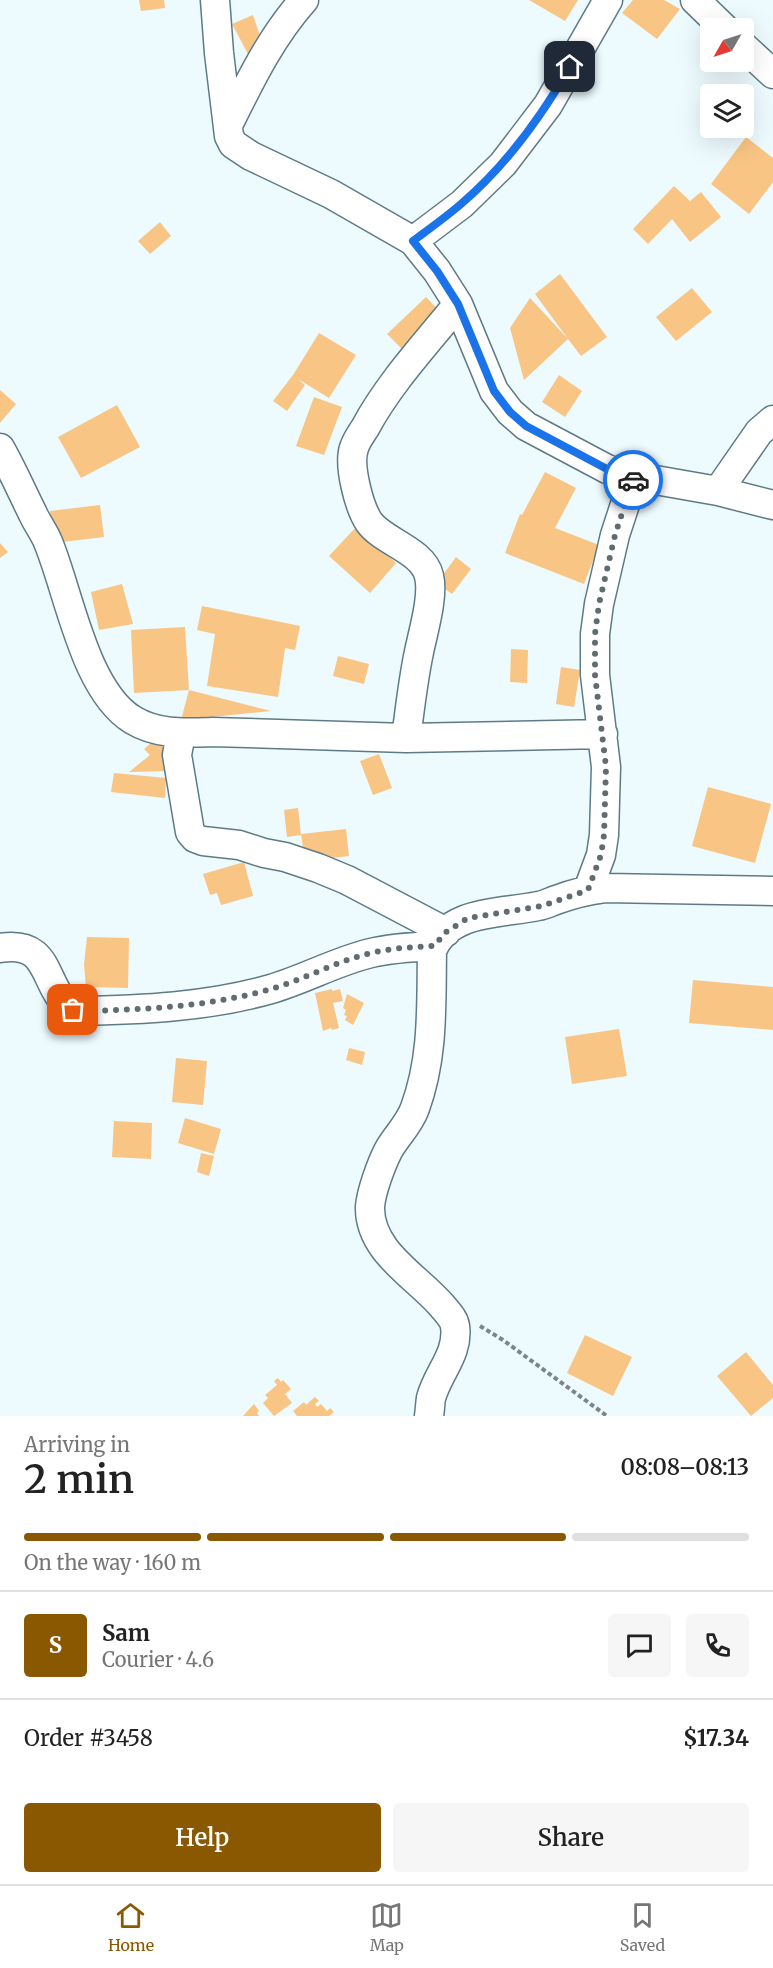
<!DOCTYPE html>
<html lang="en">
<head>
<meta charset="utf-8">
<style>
	body { margin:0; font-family:Merriweather,serif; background:#f6f6f6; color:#222; height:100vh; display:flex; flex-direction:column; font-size:22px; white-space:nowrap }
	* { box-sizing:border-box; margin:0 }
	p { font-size:20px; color:#767676 }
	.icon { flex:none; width:33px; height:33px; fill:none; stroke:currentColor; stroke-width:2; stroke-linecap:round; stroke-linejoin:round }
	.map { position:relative; height:1416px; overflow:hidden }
	.panel { display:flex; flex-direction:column; background:#fff; flex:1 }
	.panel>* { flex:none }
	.needle { width:39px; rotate:231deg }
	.buttons { position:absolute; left:700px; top:18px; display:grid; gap:12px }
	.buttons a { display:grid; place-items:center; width:54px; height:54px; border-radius:6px; background:#fff; box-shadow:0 6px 24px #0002; font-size:30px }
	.pin { position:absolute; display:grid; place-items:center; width:51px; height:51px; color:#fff; margin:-26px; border-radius:12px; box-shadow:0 3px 9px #0006 }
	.courier { position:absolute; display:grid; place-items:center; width:60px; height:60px; margin:-30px; border:4px solid #1a73e8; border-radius:50%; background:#fff; color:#222; box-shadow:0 2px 8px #0007 }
	.head em { font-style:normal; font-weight:600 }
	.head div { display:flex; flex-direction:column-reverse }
	.head { display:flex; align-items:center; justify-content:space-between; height:102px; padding:0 24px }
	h1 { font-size:39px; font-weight:600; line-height:45px }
	.bar { display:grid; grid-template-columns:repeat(4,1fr); gap:9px 6px; align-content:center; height:72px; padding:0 24px }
	.bar i { height:8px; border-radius:4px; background:#e0e0e0 }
	.bar .selected { background:#895800 }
	.bar p { grid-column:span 4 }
	.line { display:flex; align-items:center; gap:15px; padding:0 24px; border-top:2px solid #e0e0e0 }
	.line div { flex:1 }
	.round { display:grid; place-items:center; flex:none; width:63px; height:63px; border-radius:6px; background:#f6f6f6 }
	.primary-button { display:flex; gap:12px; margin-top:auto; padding:12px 24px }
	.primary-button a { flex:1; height:69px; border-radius:6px; background:#895800; color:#fff; font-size:24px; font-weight:600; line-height:69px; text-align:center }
	.primary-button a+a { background:#f6f6f6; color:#222 }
	.tab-bar { display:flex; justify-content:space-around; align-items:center; height:84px; border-top:2px solid #e0e0e0; background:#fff; font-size:16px; color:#767676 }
	.tab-bar a { display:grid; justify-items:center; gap:3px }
	.tab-bar .selected { color:#895800 }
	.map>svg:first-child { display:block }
	.building { fill:#f8c584 }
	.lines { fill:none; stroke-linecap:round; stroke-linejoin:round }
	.minor-casing { stroke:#5e7b85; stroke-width:31 }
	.path { stroke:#7a868a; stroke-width:4; stroke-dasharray:4.5 3; stroke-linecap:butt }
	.minor { stroke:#fff; stroke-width:28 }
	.done { stroke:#606c70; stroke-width:6; stroke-dasharray:0 10.8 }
	.route { stroke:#1a73e8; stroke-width:8 }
</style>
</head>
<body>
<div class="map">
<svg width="773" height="1416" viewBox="0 0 773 1416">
	<rect width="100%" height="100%" fill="#edfafe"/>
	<!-- building -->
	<path class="building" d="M139,0H164L165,8L141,11Z
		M529,0H578L565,21Z
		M633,0H664L680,9L657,39L622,13Z
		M253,15L263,45L248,54L232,24Z
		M746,137L773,158V182L749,214L711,184Z
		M674,186L690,201L701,192L721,217L690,242L672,219L648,244L633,229Z
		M160,222L171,236L150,254L138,241Z
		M560,274L607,337L581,356L568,339L524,380L510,328L530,298L568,339L535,294Z
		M692,288L712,312L676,341L656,317Z
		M426,297L444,316L406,353L387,334Z
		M319,333L356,355L329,398L298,379L305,385L287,411L273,401L293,375Z
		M559,375L582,391L565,417L542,402Z
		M0,390L16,404L0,423Z
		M314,397L342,407L324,455L296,446Z
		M117,405L140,447L81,478L58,437Z
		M545,472L576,488L555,528L599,545L584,584L505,553L520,514L522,515Z
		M100,505L104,537L54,543L50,511Z
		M356,527L396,563L370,593L329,556Z
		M0,543L8,552L0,558Z
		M456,557L471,569L452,594L437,583Z
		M122,584L133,624L99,630L91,592Z
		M202,606L300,626L295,650L285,648L278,697L207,686L215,634L197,630Z
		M185,627L189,690L134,693L131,630Z
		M511,649L528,650L527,683L510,682Z
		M338,656L369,664L364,684L333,676Z
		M561,667L580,670L574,707L556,704Z
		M189,690L271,711L181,720Z
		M151,743L172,746L170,771L129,772L150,755L144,749Z
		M379,754L392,788L373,795L360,761Z
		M114,773L166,778L165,798L111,792Z
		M708,787L771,804L755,863L692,846Z
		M298,808L301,835L287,837L284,810Z
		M346,829L349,856L305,861L301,834Z
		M244,862L253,896L221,905L217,893L210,895L203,874Z
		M87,937L129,938L128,988L86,987L84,965Z
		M693,980L773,987V1030L689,1023Z
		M332,989V991L340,989L343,1001L333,1003L339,1028L332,1030L331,1028L323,1031L315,993Z
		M347,994L364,1003L353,1025L345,1020L347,1016L344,1015L346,1010L343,1008Z
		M619,1029L627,1076L572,1084L565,1037Z
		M349,1048L365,1052L362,1065L346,1060Z
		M176,1058L207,1061L203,1105L172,1102Z
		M185,1118L221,1129L214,1154L178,1143Z
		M114,1121L152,1123L151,1159L112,1157Z
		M201,1153L214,1156L209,1176L197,1172Z
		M585,1335L632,1357L613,1396L567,1373Z
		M746,1352L773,1385V1398L751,1416L717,1376Z
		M278,1378L281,1382L283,1380L291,1389L285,1394L292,1403L274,1416L263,1403L268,1398L265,1395L277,1385L274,1381Z
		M315,1397L319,1401L315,1404L317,1407L321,1404L327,1411L330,1408L334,1412L329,1416H297L293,1411L304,1402L306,1405Z
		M254,1404L259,1411L257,1413L259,1416H243Z"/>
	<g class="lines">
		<defs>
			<path id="minor" d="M215,0L219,53L229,136L233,144L251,156L331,194L413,241L437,271L458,304L494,391L510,412L526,426L607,469L621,474L718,491L773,505
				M695,0L724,28
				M744,47L773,74
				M228,125C250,81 271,37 304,0
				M413,241L462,204L503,164L548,105L608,0
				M0,448C12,469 22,492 33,514C37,523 44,532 48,542C69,592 84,690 133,720C158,735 185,733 213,732L406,738L603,734
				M718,491L759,432L773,420
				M181,733L177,755L190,832L195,838L203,841L239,845L264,853L285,857L318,868L347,880L446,932
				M406,738C410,709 413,680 419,652C423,632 434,596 429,576C423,550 383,542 369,522C359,507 348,465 354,448C356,441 361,434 365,428C389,383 426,344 458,304
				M588,890L601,855L604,835L606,767L595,675V634L599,604L615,535L634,477
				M0,948C56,939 40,992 76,1011C141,1010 208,1007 271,989C305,979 337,961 371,953C392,948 413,947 434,946
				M429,1416C430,1410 430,1404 431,1398C438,1372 459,1354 455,1326C454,1319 448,1313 443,1307C418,1277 369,1252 370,1207C371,1192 381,1165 388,1151C396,1136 409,1125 415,1108C434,1056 431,1005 432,951C448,909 503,914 538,906C545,905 550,902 556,900C572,894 588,890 605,888L773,891"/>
		</defs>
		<!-- minor casing -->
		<use href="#minor" class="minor-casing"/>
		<!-- path -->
		<path class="path" d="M480,1326L503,1340L607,1416"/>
		<!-- minor -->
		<use href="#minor" class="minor"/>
	</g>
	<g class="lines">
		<!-- done -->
		<path class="done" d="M73,1010L76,1011C141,1010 208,1007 271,989C305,979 337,961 371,953C392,948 413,947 434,946L446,932L468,918L542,906L588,890L601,855L604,835L606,767L595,675V634L599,604L615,535L633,480"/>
		<!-- route -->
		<path class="route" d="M570,67C541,117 506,166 461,204C446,217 429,229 413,241L437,271L458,304L494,391L510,412L526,426L607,469L634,477L633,480"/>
	</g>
</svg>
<div class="buttons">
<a><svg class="needle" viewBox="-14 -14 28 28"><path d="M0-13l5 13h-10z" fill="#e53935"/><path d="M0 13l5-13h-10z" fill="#767676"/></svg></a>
<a><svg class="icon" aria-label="layers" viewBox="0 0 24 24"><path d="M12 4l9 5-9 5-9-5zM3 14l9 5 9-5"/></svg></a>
</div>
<div class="pin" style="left:73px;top:1010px;background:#ea580c"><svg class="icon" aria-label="bag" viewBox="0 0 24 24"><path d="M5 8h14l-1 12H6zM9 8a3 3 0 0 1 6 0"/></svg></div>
<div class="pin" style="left:570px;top:67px;background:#1f2937"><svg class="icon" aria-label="home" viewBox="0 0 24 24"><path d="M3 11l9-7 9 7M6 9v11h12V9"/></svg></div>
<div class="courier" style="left:633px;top:480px"><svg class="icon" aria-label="car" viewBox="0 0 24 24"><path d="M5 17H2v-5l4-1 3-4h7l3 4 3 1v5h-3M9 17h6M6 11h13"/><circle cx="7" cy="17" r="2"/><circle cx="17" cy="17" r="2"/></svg></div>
</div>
<section class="panel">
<div class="head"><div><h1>2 min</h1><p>Arriving in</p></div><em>08:08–08:13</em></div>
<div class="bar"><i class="selected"></i><i class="selected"></i><i class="selected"></i><i></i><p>On the way · 160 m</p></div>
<div class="line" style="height:108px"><b class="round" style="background:#895800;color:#fff">S</b><div><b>Sam</b><p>Courier · 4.6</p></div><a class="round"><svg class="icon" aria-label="chat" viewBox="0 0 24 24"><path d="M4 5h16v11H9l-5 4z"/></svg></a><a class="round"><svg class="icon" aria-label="phone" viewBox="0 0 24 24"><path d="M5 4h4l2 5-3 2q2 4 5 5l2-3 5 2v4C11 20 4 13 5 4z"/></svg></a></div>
<div class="line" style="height:78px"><div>Order #3458</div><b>$17.34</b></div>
<div class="primary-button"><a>Help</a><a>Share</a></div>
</section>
<nav class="tab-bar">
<a class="selected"><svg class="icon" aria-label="home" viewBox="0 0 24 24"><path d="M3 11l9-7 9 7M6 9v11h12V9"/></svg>Home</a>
<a><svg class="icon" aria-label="map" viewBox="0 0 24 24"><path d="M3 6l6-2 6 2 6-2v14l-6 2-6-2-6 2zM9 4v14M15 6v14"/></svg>Map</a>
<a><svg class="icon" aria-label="saved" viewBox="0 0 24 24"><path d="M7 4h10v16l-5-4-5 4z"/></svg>Saved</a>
</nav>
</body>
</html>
